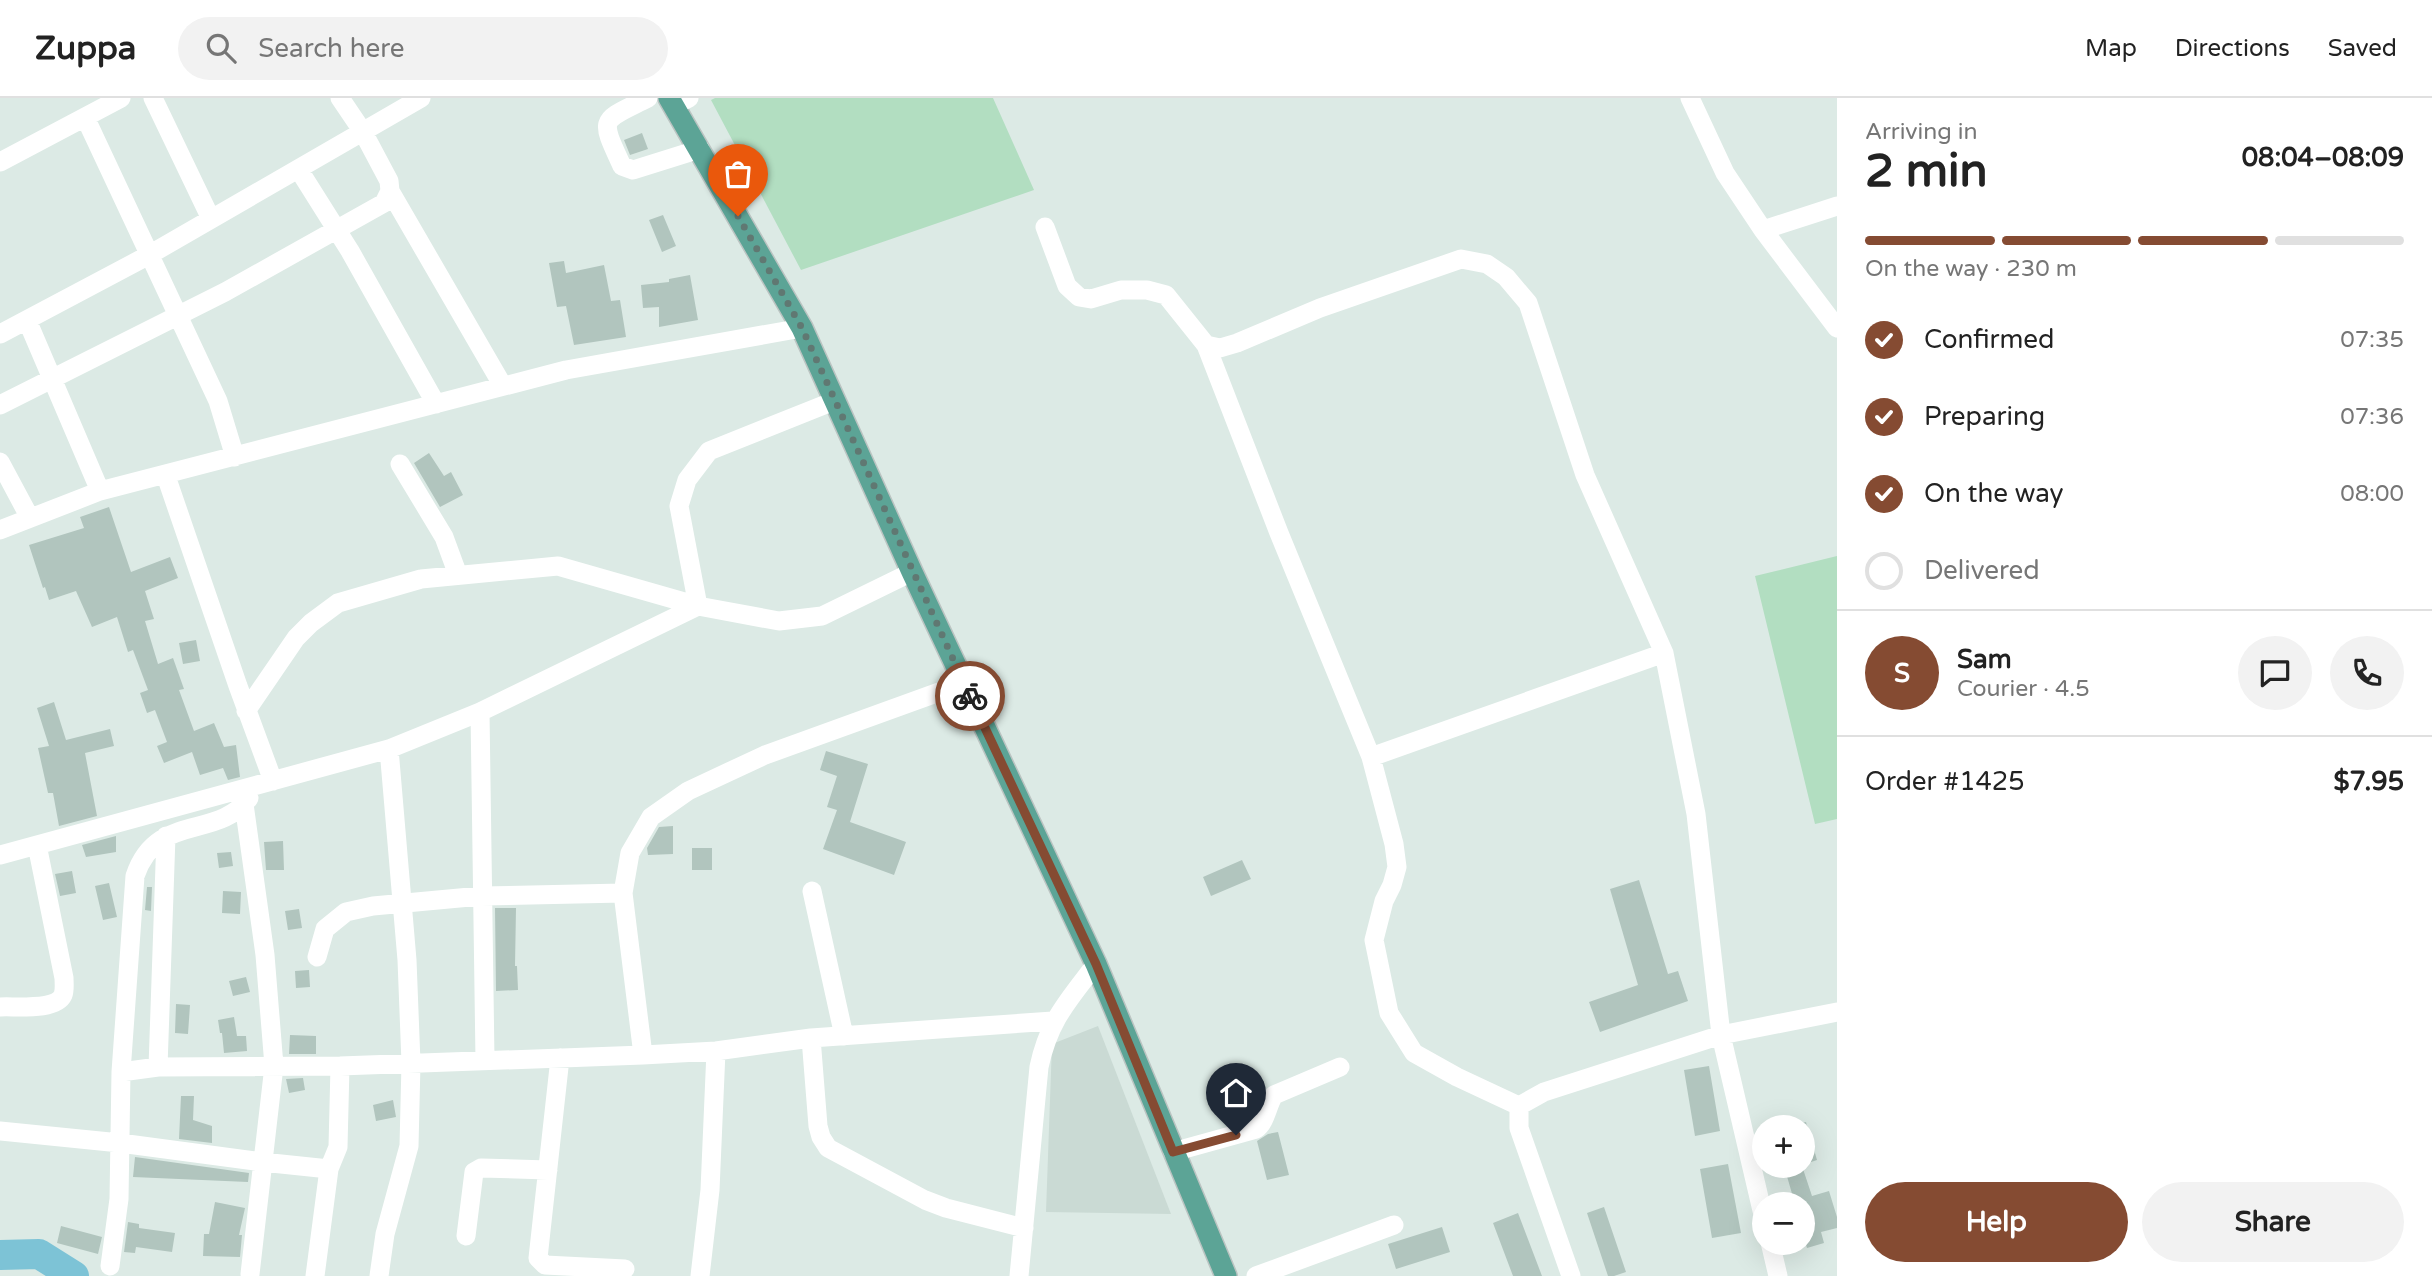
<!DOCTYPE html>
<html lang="en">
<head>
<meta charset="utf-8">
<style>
	body { margin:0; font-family:"Varela Round",sans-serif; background:#f2f2f2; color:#222; height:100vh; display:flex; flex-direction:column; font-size:26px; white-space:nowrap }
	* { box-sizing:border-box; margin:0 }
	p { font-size:23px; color:#767676 }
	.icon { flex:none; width:38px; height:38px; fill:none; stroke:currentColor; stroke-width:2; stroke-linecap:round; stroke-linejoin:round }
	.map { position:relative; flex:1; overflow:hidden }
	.sheet { display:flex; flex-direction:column; background:#fff; width:595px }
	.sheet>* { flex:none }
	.buttons { position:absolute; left:1752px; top:1017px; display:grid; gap:14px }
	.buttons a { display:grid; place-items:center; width:63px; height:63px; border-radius:50%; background:#fff; box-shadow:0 7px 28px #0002; font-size:35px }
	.pin { position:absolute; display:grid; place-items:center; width:60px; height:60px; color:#fff; margin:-72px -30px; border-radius:50% 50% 50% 0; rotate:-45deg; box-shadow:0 0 7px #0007 }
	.pin .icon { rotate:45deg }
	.courier { position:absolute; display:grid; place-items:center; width:70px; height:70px; margin:-35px; border:5px solid #854b32; border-radius:50%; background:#fff; color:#222; box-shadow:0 2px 9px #0007 }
	.overview em { font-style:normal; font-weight:800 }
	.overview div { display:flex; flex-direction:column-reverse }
	.overview { display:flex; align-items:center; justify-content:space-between; height:119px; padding:0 28px }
	h1 { font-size:46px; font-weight:800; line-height:52px }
	.bar { display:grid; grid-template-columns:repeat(4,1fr); gap:10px 7px; align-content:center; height:84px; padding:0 28px }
	.bar i { height:9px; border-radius:5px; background:#e0e0e0 }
	.bar .selected { background:#854b32 }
	.bar p { grid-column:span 4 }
	.line { display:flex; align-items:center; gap:18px; padding:0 28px; border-top:2px solid #e0e0e0 }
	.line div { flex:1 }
	.round { display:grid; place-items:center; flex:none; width:74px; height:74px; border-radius:37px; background:#f2f2f2 }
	ol { padding:0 28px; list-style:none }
	li { display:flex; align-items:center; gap:21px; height:77px }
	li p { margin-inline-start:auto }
	li .icon { padding:7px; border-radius:50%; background:#854b32; color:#fff; stroke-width:4 }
	li:last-child { color:#767676 }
	li i { width:38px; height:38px; border:4px solid #e0e0e0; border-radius:50% }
	.button { display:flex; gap:14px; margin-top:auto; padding:14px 28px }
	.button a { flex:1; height:80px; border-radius:42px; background:#854b32; color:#fff; font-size:28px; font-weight:800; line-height:80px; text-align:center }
	.button a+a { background:#f2f2f2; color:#222 }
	header { display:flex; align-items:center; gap:42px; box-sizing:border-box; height:98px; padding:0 35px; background:#fff; border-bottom:2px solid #e0e0e0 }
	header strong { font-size:33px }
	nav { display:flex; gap:38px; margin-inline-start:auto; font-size:24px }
	.search { width:490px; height:63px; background:#f2f2f2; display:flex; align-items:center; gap:18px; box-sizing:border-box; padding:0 24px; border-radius:38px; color:#767676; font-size:26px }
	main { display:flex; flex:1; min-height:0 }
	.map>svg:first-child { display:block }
	.built { fill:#cadad4 }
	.green { fill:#b2dec1 }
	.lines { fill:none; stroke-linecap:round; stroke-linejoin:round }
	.river { stroke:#7dc3d6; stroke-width:30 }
	.building { fill:#b1c5be }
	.major-casing { stroke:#bbc4c2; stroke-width:24 }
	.minor { stroke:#fff; stroke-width:19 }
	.major { stroke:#5ca496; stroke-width:21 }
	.done { stroke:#607872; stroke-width:7; stroke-dasharray:0 12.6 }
	.route { stroke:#854b32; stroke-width:9 }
</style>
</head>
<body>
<header>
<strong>Zuppa</strong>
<div class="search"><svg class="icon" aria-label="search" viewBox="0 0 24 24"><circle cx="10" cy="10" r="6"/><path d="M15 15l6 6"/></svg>Search here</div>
<nav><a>Map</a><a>Directions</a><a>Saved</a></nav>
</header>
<main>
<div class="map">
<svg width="1837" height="1178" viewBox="0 0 1837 1178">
	<rect width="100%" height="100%" fill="#dceae5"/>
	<!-- built -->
	<path class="built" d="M1098,928L1171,1116L1046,1114L1052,946Z"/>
	<!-- green -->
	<path class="green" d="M715,0H993L1034,92L801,172L711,2Z
		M1837,458V721L1815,726L1755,478Z"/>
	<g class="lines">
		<!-- river -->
		<path class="river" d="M0,1157L39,1156L74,1178"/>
	</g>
	<!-- building -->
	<path class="building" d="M642,35L648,51L630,57L624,42Z
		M663,117L676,148L662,154L649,122Z
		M564,163L566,175L604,167L611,203L620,202L626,239L574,247L566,208L557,209L549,165Z
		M690,177L698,222L659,229V209L643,210L641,187L669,184V181Z
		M429,355L444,378L451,374L463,397L440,409L414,365Z
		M109,409L131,474L170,459L178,480L145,493L154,521L145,523L158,566L173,560L184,591L179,592L194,633L214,625L224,649L236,647L240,679L228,682L223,670L200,677L192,654L164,665L157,648L167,644L155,612L147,615L140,595L148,592L133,552L128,554L117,519L92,529L76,493L49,502L45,489L43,490L29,447L84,430L80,419Z
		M196,542L200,563L183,566L179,545Z
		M54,604L66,642L110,631L114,648L85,655L97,718L59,728L53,695H48L38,650L49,648L37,610Z
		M826,653L868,666L850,724L906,744L894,777L823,751L837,712L827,709L837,678L820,672Z
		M673,728V756L648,757L647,750L659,729Z
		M116,738V754L86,759L82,747Z
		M283,743L284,772H266L264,744Z
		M692,750H712V772H692Z
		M231,754L233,768L219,770L217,755Z
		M1242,762L1251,781L1211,798L1203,779Z
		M72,773L76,795L60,798L55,776Z
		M1639,782L1668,876L1678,873L1688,903L1600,934L1589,904L1638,887L1610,791Z
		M109,785L117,819L103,822L95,788Z
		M147,789H152L151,813L145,812Z
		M223,793L241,794L240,816L222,815Z
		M495,810H516L515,868H517L518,892L496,893Z
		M299,811L302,830L288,832L285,813Z
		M309,872L310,889L296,890L295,873Z
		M246,879L250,894L233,898L229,883Z
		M176,906L190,907L188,936L175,935Z
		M234,919L237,938H246L247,953L224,955L222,935H220L218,922Z
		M290,937L316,938V956H289Z
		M1709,968L1720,1033L1695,1038L1684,972Z
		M303,980L305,992L289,995L286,981Z
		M181,998H194L193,1022L212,1028V1045L179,1041Z
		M393,1002L396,1019L376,1023L373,1007Z
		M1806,1024L1817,1062L1802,1067V1025Z
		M1278,1034L1289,1077L1267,1082L1257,1043L1268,1036Z
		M135,1059L249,1075L248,1084L133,1079Z
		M1728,1066L1741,1135L1712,1140L1700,1071Z
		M1784,1068H1802L1812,1098L1829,1093L1837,1119V1130L1821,1134L1824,1145L1807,1150L1802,1134V1106H1795Z
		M215,1104L245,1110L239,1137H242L240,1159L203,1158L204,1136H209Z
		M1604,1109L1626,1174L1614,1178H1608L1587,1115Z
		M1518,1115L1542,1178H1513L1493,1125Z
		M128,1124L139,1126V1130L175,1135L172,1154L136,1149L135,1155L124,1154Z
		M61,1128L102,1139L98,1156L57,1145Z
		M1442,1129L1450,1154L1396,1171L1388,1146Z"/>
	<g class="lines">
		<defs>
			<path id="major" d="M669,0L802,230L912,474L1096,866L1226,1178"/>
		</defs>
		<!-- major casing -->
		<use href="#major" class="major-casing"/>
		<!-- minor -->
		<path class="minor" d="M153,0L211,121
			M648,0C600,24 599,18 622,68L633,72L700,51
			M1690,0L1725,75L1763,132L1837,230
			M673,8L689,0
			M85,19L218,303L235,359
			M0,64L121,0
			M299,72L350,153L436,306
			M390,93L503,288
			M1045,129L1067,188L1079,199L1091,201L1121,192H1147L1166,197L1206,247L1220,250L1237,245L1320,210L1461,161L1487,166L1506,179L1528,205L1585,377L1664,555L1696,716L1721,937L1764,1121
			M1763,132L1837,108
			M27,222L100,393
			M0,236L149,157L421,0
			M1206,247L1279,435L1371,659L1394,746L1397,769L1392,787L1384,803L1374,842L1389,915L1414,955L1457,979L1519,1008
			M0,307L225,194L384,105L390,93L389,83L363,34L340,0
			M0,364L30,420
			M400,366L444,439L458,477
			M166,378L238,588L273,683
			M0,432L100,393L566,272L802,230
			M246,613L296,540L311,525L338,505L421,481L558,468L698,508L679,408L687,382L709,353L834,303
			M480,614L485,962
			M1371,659L1664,555
			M244,706L265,857L274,968L250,1176
			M0,757L389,651L480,614L698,508L779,523L822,518L912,474
			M812,793L844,938
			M317,859L325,831L346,814L373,808L481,798L623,795
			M0,909C15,908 56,913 63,897C65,892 64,885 64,880L37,747
			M811,940L818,1028L821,1039L828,1050L925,1102L946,1110L1024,1130
			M643,957L623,795L630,755L651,719L688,693L765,657L964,585
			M560,960L538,1160L545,1167L625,1171
			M158,969L166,738
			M121,974L135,778C157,713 217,743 249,700
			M0,1033L120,1045L262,1064L329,1071
			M1173,1054L1256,1031C1266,1024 1267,1008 1274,997L1340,969
			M466,1138L474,1074L481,1070L548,1072
			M1770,1144L1778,1178
			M110,1168L119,1101L121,974L158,969L340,968L643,957L716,953L811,940L1053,923
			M315,1178L329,1071L338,1049L340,968
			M379,1178L385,1136L409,1048L411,965L407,862L389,651
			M700,1178L710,1092L716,953
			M1019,1178L1039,969C1049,922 1068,903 1096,866
			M1256,1178L1394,1127
			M1571,1178L1519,1030V1008L1544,994L1721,937L1837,914"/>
		<!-- major -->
		<use href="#major" class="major"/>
	</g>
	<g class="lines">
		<!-- done -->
		<path class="done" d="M738,118L802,230L970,598"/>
		<!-- route -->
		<path class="route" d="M970,598L1096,866L1173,1054L1236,1037"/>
	</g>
</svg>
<div class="buttons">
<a>+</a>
<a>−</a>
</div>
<div class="pin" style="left:738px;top:118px;background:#ea580c"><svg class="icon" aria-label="bag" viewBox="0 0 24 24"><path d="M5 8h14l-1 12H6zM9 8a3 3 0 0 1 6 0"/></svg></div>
<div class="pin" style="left:1236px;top:1037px;background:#1f2937"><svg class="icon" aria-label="home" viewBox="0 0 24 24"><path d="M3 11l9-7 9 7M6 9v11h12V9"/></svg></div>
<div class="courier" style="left:970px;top:598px"><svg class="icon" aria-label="bike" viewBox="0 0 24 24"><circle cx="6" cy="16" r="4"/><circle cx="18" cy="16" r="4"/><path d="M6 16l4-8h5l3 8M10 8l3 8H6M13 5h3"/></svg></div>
</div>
<section class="sheet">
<div class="overview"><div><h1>2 min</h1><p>Arriving in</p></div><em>08:04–08:09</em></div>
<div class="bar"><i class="selected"></i><i class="selected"></i><i class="selected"></i><i></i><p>On the way · 230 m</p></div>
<ol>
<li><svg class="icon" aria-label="check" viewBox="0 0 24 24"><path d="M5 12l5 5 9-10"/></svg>Confirmed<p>07:35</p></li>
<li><svg class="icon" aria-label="check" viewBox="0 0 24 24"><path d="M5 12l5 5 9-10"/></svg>Preparing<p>07:36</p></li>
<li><svg class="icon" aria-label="check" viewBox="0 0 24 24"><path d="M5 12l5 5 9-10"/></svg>On the way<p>08:00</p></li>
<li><i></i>Delivered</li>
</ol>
<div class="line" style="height:126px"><b class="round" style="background:#854b32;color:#fff">S</b><div><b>Sam</b><p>Courier · 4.5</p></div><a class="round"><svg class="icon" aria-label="chat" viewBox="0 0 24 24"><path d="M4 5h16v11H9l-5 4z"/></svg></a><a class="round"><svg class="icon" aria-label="phone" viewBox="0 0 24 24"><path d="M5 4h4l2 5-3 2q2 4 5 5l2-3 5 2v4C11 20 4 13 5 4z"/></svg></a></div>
<div class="line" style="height:91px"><div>Order #1425</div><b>$7.95</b></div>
<div class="button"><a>Help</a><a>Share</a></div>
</section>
</main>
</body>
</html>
